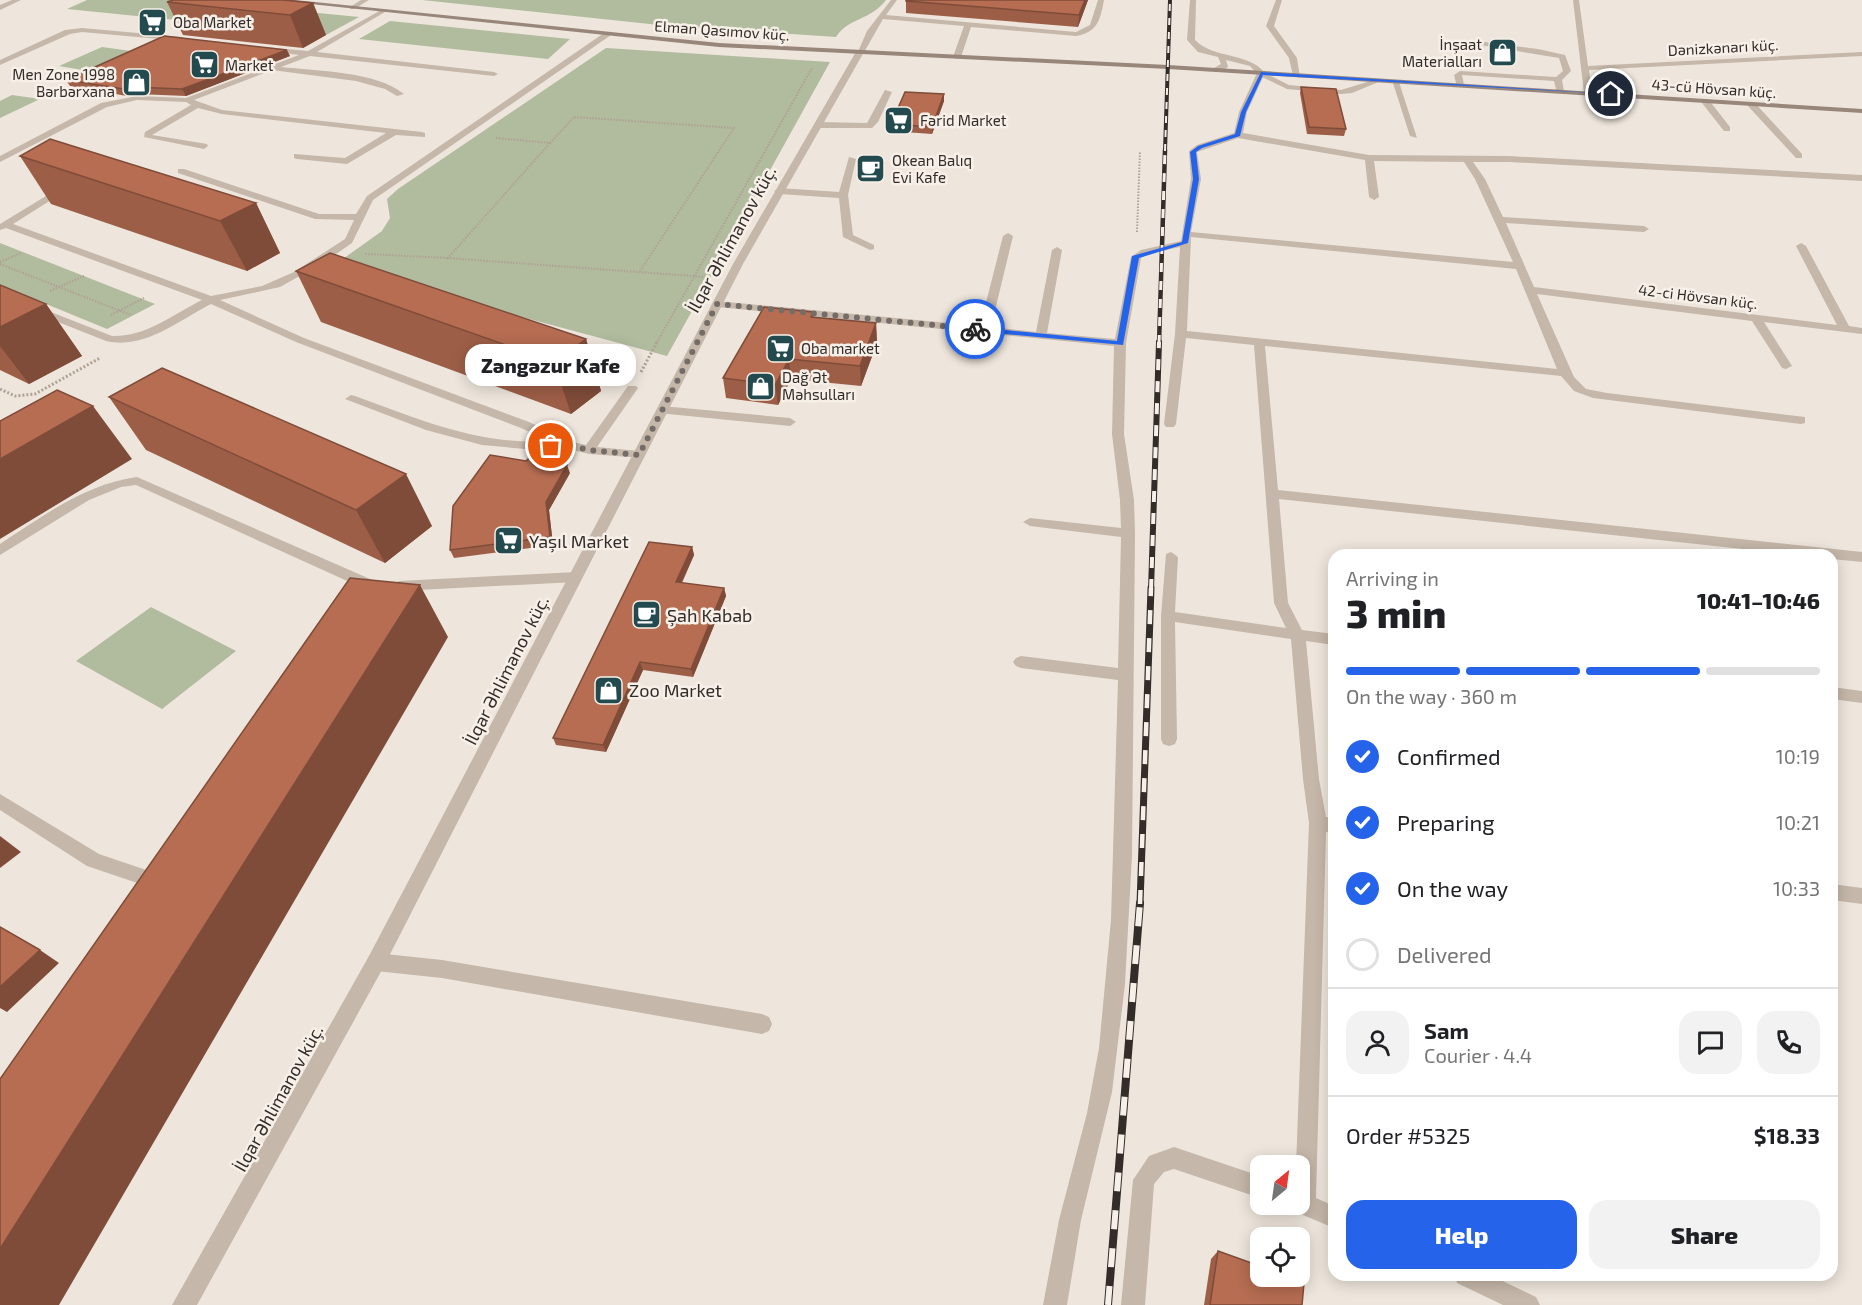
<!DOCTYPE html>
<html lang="en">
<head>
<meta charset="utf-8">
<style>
	body { margin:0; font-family:"Exo 2",sans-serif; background:#f2f2f2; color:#202124; height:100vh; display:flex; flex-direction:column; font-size:22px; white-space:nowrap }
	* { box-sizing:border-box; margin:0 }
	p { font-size:20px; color:#757577 }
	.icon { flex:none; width:33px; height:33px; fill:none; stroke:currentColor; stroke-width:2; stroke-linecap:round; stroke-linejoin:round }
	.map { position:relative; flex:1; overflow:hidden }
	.side { position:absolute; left:1328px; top:549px; width:510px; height:732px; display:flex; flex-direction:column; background:#fff; border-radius:18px; box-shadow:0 3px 15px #0003 }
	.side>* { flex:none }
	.needle { width:39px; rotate:29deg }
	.buttons { position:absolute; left:1250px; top:1155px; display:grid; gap:12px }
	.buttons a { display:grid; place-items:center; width:60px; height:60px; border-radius:12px; background:#fff; box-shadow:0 3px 15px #0003; font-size:30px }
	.pin { position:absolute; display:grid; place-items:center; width:51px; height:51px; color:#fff; margin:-26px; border:3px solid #fff; border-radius:50%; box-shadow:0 2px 6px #0007 }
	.courier { position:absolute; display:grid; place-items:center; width:60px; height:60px; margin:-30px; border:4px solid #2563eb; border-radius:50%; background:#fff; color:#222; box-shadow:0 2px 8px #0007 }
	.bubble { position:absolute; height:42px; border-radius:18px; background:#fff; box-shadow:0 3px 15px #0003; font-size:20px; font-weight:800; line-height:42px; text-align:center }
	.head em { font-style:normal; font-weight:800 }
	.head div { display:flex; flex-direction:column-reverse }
	.head { display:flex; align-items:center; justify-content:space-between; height:102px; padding:0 18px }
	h1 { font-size:39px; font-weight:800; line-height:45px }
	.bar { display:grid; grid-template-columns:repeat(4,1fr); gap:9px 6px; align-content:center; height:72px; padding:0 18px }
	.bar i { height:8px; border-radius:4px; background:#e0e0e0 }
	.bar .on { background:#2563eb }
	.bar p { grid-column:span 4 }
	.line { display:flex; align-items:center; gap:15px; padding:0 18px; border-top:2px solid #e0e0e0 }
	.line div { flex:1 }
	.round { display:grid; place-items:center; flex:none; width:63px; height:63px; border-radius:18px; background:#f2f2f2 }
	ol { padding:0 18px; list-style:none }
	li { display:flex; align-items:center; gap:18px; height:66px }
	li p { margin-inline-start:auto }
	li .icon { padding:6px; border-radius:50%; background:#2563eb; color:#fff; stroke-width:4 }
	li:last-child { color:#757577 }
	li i { width:33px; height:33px; border:3px solid #e0e0e0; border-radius:50% }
	.cta { display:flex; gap:12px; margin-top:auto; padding:12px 18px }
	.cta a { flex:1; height:69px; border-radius:18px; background:#2563eb; color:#fff; font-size:24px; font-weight:800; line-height:69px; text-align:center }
	.cta a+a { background:#f2f2f2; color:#202124 }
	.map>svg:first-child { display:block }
	.green { fill:#b1bb9e }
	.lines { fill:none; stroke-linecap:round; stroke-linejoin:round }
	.path-far1 { stroke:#b0a194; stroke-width:2; stroke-dasharray:1.5 1.5; stroke-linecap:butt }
	.path { stroke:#b0a194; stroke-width:3; stroke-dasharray:2 2; stroke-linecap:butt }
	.service { fill:#c5b7a9; fill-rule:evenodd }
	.minor { fill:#c5b7a9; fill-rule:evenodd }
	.tertiary { fill:#c5b7a9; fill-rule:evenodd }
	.secondary { fill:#98867b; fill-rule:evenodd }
	.rail-far4-casing { stroke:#332c28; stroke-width:4 }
	.rail-far3-casing { stroke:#332c28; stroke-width:4.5 }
	.rail-far2-casing { stroke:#332c28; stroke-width:6 }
	.rail-far1-casing { stroke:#332c28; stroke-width:7 }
	.rail-casing { stroke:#332c28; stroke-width:8 }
	.rail-far4 { stroke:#f7f0e8; stroke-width:2; stroke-dasharray:7; stroke-linecap:butt }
	.rail-far3 { stroke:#f7f0e8; stroke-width:3; stroke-dasharray:9; stroke-linecap:butt }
	.rail-far2 { stroke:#f7f0e8; stroke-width:4; stroke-dasharray:11; stroke-linecap:butt }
	.rail-far1 { stroke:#f7f0e8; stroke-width:4.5; stroke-dasharray:14; stroke-linecap:butt }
	.rail { stroke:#f7f0e8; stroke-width:6; stroke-dasharray:19; stroke-linecap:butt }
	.wall { fill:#9d5e47 }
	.shaded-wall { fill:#7f4c39 }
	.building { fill:#b66d52; stroke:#7f4c39; stroke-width:1.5 }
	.route { fill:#2563eb }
	.done { stroke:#746d67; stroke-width:6; stroke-dasharray:0 10.8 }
	.labels { text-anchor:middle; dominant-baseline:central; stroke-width:5; stroke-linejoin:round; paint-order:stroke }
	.far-poi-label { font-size:15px; fill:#332c28; stroke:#f7f0e8; text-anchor:start }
	.far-street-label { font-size:15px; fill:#332c28; stroke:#f7f0e8 }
	.street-label { font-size:18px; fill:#332c28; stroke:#f7f0e8 }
	.poi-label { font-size:18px; fill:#332c28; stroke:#f7f0e8; text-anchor:start }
</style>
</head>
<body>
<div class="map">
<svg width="1862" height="1305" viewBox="0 0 1862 1305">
	<rect width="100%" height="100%" fill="#eee6dc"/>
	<!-- green -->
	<path class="green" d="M87,0H183L359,17L326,35L67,9Z
		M422,0H886C870,21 849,17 836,37L659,25Z
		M390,21L570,39L548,59L359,39Z
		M102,47L131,51L88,71L59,66Z
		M606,48L830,62L667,356L333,266L382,231L390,218L387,199L398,189Z
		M12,95L40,99L0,118V101Z
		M0,243L155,304L107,329L0,285Z
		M151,607L236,651L162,709L76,661Z"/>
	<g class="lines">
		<!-- path-far1 -->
		<path class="path-far1" d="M496,138L550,143L574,117L734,128L640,271
			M550,143L448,258L706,277
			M1137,232L1140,151
			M365,254L448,258
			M0,262L21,253
			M0,264L131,315
			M50,291L84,276
			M111,315L144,298
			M656,344L812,68"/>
		<!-- path -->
		<path class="path" d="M641,372L657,342
			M0,389L15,396L35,394L100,358"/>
		<!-- service -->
		<path class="service" d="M12,0H21L0,10V5Z
			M361,0H369L354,9H350V7Z
			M891,0H897L886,15L1076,32L1090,25L1098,0H1104C1100,20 1098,32 1076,36L971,27L961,57L957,59L953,57L964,26L883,19L863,54H857L867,31Z
			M383,9L385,12L317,52L494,72L498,74L494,76L310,56L281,67C316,71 376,71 404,94L397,96L385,89L356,81L272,70L194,100L222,110L422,132L425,133V137L396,135L347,164L297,159L294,158V154L345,158L386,133L222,114L198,108L152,135L207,144L208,146L204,149L144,137L145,132L191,105L186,102L137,100L107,107L0,162V156L101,103L137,96L186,98L299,55L268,51L265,47L308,51Z
			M82,28L182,37L186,39L182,41L82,32L70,34L0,65V60L65,30Z
			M604,33L611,35L373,200L352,243L323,263L280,287L220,300L304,338L529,422L569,441L586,445L628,386H636L638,388L597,447L639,451L643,452L645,455L643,458L589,454L565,448L536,450L482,445L426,430L345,399L351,395L355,396C418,419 481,446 549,441L521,428L296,342L211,304C179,320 145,350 106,341L0,299V292L112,336C146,337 172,315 202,300L6,228L0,230V224L64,185L67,186V190L13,224L211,296L262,286L294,272L345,239L354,220L315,219L178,173V169H184L319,214H356L367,196Z
			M1477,41L1538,49L1565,55L1571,71L1562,80L1564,91L1557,93L1554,81L1462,75L1464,85L1457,87L1454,75L1460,71L1556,77L1563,71L1559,58L1480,45Z
			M1261,71L1289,85L1341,90L1377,79L1381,81L1352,93L1341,94L1287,89L1258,75L1257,73Z
			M1392,80L1399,82L1417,138L1410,136Z
			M885,90L892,92L878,122L872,128H818L814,125L818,122L867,123Z
			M1702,99H1708L1730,127V131H1724L1702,103Z
			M1748,102H1754L1802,154V158H1796L1748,106Z
			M849,157L856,159L848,195L853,235L874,245V249L870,250L843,237L839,198L779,194L774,191L779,188L839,192Z
			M137,477L377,582L379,586L377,590H367L136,485L121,487L89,500L0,555V544C43,516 85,484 137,477Z
			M576,572L583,577L576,582L399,591L392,586L399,581Z
			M0,794L99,854L161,875L164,881L161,887L155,889L87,866L0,810Z"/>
		<!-- minor -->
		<path class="minor" d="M1276,0H1282L1274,26L1297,58L1300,78L1293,76L1289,58L1266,26Z
			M1573,0H1579L1588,66L1862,52V56L1589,70L1592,93L1588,95L1584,93Z
			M1261,71L1265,73L1247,112L1243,133L1369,155L1509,156L1862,175V181L1509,162H1473L1485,179L1503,217L1644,226L1649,229L1644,232L1506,223L1534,287L1837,325L1796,246L1801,243L1806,246L1849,326L1862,328V334L1764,322L1792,366L1786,369L1782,368L1752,321L1537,294L1574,377L1586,389L1607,393L1805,417V423L1801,424L1593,398L1574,391L1561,376L1265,346L1278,490L1862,552V562L1832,559V555H1799L1279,499L1288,603L1302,630L1334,634V645L1306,641L1319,779L1326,817L1334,818V833L1326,832L1316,1198L1334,1206V1228L1291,1210L1289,1204H1299V1166H1296L1309,823L1303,779L1291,639L1175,622L1177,739L1175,744L1169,746L1163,744L1161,739V616L1166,554L1171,552L1178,557L1175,612L1286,628L1274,603L1254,345L1186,338L1176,424L1174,427H1166L1164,424L1175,334L1180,247L1148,254L1141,258L1126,343L1124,434L1134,500L1135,533L1132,855L1125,984L1112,1092L1081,1220L1067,1305H1043L1059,1220L1087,1113L1099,1048L1111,920L1118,680L1021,668L1016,666L1013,662L1016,658L1021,656L1118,668L1121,537L1030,526L1023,522L1030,518L1121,528L1120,500L1112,434L1114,346L717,307L712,304L717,301L980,326L1003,236L1008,233L1013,236L991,327L1036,332L1052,250L1057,247L1062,250L1047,333L1115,339L1131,257L1141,250L1181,241L1191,179L1189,151L1197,145L1234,133L1239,112L1257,73ZM1238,138L1365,160L1369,197L1374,200L1379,197L1374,161L1464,162L1475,179L1513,262L1191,232L1201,179L1197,152ZM1191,237L1516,269L1557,369L1187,331Z
			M662,406L790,418L796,422L790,426L658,413L656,410Z
			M1832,687L1862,691V703L1832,699Z
			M1832,884L1862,888V904L1832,900Z
			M376,953L442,960L762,1014L769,1017L772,1024L769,1031L762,1034L442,978L376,971L369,968L367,962L369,956Z
			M1174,1147L1260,1176V1198L1174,1169L1164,1172L1154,1184L1145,1305H1121L1133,1180L1149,1156Z
			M1454,1275H1490L1536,1297L1540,1305H1503L1457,1283Z"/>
		<!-- tertiary -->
		<path class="tertiary" d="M1190,0H1196L1195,40C1215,60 1247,51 1265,73L1264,75H1258L1250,66L1226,60L1228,67L1220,72H1214V68L1221,64L1218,57L1198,52L1187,40Z
			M857,50L864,52L743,264L383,968L197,1305H172L369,956L733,264Z"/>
		<!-- secondary -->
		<path class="secondary" d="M272,0H295L719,43L1168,65L1862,109V113L1168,69L719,47Z"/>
		<defs>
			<path id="rail-far4" d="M1165,151L1170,0"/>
			<path id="rail-far3" d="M1159,344L1165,150"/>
			<path id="rail-far2" d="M1151,590L1159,342"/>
			<path id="rail-far1" d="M1140,904L1151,588"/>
			<path id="rail" d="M1108,1305L1140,903"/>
		</defs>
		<!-- rail-far4 casing -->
		<use href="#rail-far4" class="rail-far4-casing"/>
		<!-- rail-far3 casing -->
		<use href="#rail-far3" class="rail-far3-casing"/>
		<!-- rail-far2 casing -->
		<use href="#rail-far2" class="rail-far2-casing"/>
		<!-- rail-far1 casing -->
		<use href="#rail-far1" class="rail-far1-casing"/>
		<!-- rail casing -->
		<use href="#rail" class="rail-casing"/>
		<!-- rail-far4 -->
		<use href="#rail-far4" class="rail-far4"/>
		<!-- rail-far3 -->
		<use href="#rail-far3" class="rail-far3"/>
		<!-- rail-far2 -->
		<use href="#rail-far2" class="rail-far2"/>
		<!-- rail-far1 -->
		<use href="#rail-far1" class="rail-far1"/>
		<!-- rail -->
		<use href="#rail" class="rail"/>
	</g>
	<!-- wall -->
	<path class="wall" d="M1088,0L1078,27L906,13V1Z
		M167,2L313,3L326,35L303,48L183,35Z
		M290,56L186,96L137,94L127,96L70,86L66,80Z
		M1301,87L1346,129L1344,136L1307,134L1300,93Z
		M944,94V101L932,134L891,131V124Z
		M20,156L256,203L280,253L247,271L51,204Z
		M296,271L586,339L601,391L571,414L321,322Z
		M0,285L46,304L82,356L29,384L0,370Z
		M813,312L814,317L876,323L877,343L861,386L791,379L778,405L726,398L723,378Z
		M109,397L432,526L385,563L146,450Z
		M570,473L549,510L553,545L454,558L450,550Z
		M692,547L694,555L682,583L724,588L726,596L693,677L643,670L606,752L556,745L553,738Z
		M1218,1251L1302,1305H1204L1211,1259Z"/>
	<!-- shaded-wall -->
	<path class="shaded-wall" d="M1085,0H1088L1078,27L1079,15Z
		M313,3L326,35L303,48L290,15Z
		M287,50L290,56L186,96L182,89Z
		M133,87L137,94L127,96L124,89Z
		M944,94V101L932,134V127Z
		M256,203L280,253L247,271L220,221Z
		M46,304L82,356L29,384L0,346V327Z
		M876,323L877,343L861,386L860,366Z
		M586,339L601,391L571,414L554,362Z
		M789,359L791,379L778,405L775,385Z
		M93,406L132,459L0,539V459Z
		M567,465L570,473L549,510L553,545L550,537L546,502Z
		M406,474L432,526L385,563L356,510Z
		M692,547L694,555L678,590L676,582Z
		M420,585L448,637L59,1305H0V1249Z
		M724,588L726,596L693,677L691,669Z
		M640,662L643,670L606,752L603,745Z
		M0,836L21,852L0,868Z
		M40,950L59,963L7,1012L0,1008V987Z"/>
	<!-- building -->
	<path class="building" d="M173,0H283L313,3L290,15L167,2Z
		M906,0H1085L1079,15L906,1Z
		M164,36L287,50L182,89L133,87L124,89L66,80Z
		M1301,87L1336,89L1346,129L1309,127Z
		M905,92L944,94L932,127L891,124Z
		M50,139L256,203L220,221L20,156Z
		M330,253L586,339L554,362L296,271Z
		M0,285L46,304L0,327Z
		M764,307L813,312L811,317L876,323L860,366L789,359L775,385L723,378Z
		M162,368L406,474L356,510L109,397Z
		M57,390L93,406L0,459V421Z
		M490,455L526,461L528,459L567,465L546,502L550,537L450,550L453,506Z
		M649,542L692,547L676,582L724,588L691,669L640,662L603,745L553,738Z
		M350,578L420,585L0,1249V1079Z
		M0,927L40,950L0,987Z
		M1218,1251L1260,1266V1276H1287L1304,1283L1302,1305H1210Z"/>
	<!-- route -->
	<path class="route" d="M1261,72L1614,94L1263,75L1246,112L1240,136L1202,148L1196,152L1199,179L1188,243L1139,258L1123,345L972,331L975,327L1117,341L1132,256L1182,242L1193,179L1190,152L1198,146L1235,134L1241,112Z"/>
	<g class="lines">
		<!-- done -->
		<path class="done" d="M551,446L565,444L589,450L639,455L717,304L975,329"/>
	</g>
	<!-- icons -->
	<defs>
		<symbol id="supermarket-square" viewBox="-11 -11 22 22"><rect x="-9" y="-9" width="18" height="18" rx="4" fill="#234b4f" stroke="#f7f0e8"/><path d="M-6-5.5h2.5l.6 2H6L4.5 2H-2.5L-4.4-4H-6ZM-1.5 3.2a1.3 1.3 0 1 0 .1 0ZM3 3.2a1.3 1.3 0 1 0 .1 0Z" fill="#fff"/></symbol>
		<symbol id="shop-square" viewBox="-11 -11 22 22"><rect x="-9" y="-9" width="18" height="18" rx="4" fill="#234b4f" stroke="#f7f0e8"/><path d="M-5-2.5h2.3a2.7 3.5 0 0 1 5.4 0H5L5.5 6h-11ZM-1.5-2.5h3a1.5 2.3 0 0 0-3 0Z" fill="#fff"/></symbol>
		<symbol id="cafe-square" viewBox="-11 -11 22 22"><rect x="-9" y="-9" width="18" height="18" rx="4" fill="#234b4f" stroke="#f7f0e8"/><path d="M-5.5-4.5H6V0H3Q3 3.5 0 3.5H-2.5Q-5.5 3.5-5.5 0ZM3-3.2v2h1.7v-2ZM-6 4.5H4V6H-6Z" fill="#fff"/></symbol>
	</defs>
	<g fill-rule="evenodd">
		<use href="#supermarket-square" x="136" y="6" width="33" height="33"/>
		<use href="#shop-square" x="1486" y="36" width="33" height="33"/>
		<use href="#supermarket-square" x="188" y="48" width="33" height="33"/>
		<use href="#shop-square" x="120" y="66" width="33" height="33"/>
		<use href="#supermarket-square" x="882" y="104" width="33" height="33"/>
		<use href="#cafe-square" x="854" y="152" width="33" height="33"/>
		<use href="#supermarket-square" x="764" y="332" width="33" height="33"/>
		<use href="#shop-square" x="744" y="370" width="33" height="33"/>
		<use href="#supermarket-square" x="492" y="524" width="33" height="33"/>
		<use href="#cafe-square" x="630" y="598" width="33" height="33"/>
		<use href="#shop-square" x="592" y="674" width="33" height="33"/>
	</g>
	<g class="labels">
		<!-- far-poi labels -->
		<g class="far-poi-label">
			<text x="173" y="22">Oba Market</text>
			<text x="1482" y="44" text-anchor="end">İnşaat<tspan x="1482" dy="17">Materialları</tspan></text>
			<text x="225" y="65">Market</text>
			<text x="115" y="74" text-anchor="end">Men Zone 1998<tspan x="115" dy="17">Bərbərxana</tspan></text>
			<text x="920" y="120">Fərid Market</text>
			<text x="892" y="160">Okean Balıq<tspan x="892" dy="17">Evi Kafe</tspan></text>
			<text x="801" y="348">Oba market</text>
			<text x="782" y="377">Dağ Ət<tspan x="782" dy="17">Məhsulları</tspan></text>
		</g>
		<!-- far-street labels -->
		<g class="far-street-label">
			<text transform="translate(722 30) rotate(4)">Elman Qasımov küç.</text>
			<text transform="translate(1723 47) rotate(-3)">Dənizkənarı küç.</text>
			<text transform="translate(1714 88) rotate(4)">43-cü Hövsan küç.</text>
			<text transform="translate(1698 296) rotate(7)">42-ci Hövsan küç.</text>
		</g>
		<!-- street labels -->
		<g class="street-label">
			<text transform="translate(731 239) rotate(-61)">İlqar Əhlimanov küç.</text>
			<text transform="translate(506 670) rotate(-63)">İlqar Əhlimanov küç.</text>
			<text transform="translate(278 1098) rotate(-61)">İlqar Əhlimanov küç.</text>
		</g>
		<!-- poi labels -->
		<g class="poi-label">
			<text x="529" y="541">Yaşıl Market</text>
			<text x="667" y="615">Şah Kabab</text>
			<text x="629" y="690">Zoo Market</text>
		</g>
	</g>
</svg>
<div class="buttons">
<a><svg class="needle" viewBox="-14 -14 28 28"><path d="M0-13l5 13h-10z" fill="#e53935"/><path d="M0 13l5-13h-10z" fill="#757577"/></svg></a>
<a><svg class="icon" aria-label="locate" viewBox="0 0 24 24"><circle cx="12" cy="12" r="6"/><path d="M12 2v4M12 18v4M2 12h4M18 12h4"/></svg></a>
</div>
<div class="pin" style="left:551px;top:446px;background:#ea580c"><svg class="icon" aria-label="bag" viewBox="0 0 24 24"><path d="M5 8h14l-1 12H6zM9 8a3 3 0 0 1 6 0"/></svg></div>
<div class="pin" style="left:1611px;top:94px;background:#1f2937"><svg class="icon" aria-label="home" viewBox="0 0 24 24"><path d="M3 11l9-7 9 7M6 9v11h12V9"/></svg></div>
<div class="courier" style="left:975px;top:329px"><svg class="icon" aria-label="bike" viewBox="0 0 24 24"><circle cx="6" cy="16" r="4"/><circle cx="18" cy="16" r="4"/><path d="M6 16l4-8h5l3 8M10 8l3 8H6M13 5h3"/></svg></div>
<div class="bubble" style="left:465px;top:344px;width:171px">Zəngəzur Kafe</div>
<section class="side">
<div class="head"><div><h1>3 min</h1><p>Arriving in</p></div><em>10:41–10:46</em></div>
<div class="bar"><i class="on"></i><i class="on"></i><i class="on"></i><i></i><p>On the way · 360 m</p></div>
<ol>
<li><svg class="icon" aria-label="check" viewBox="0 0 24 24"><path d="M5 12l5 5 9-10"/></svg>Confirmed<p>10:19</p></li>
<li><svg class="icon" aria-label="check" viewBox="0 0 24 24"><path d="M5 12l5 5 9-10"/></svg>Preparing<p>10:21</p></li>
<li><svg class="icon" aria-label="check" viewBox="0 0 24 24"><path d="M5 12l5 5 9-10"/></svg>On the way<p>10:33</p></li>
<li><i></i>Delivered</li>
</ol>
<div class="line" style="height:108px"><a class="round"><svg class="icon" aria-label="person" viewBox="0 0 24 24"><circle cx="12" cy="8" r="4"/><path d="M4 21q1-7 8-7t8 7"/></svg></a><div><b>Sam</b><p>Courier · 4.4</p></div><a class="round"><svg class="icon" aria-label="chat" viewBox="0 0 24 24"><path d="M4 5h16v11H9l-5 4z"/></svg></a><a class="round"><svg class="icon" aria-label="phone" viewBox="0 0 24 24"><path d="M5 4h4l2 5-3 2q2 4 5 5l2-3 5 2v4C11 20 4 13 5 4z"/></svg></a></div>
<div class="line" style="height:78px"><div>Order #5325</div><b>$18.33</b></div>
<div class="cta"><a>Help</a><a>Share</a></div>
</section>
</div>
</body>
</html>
